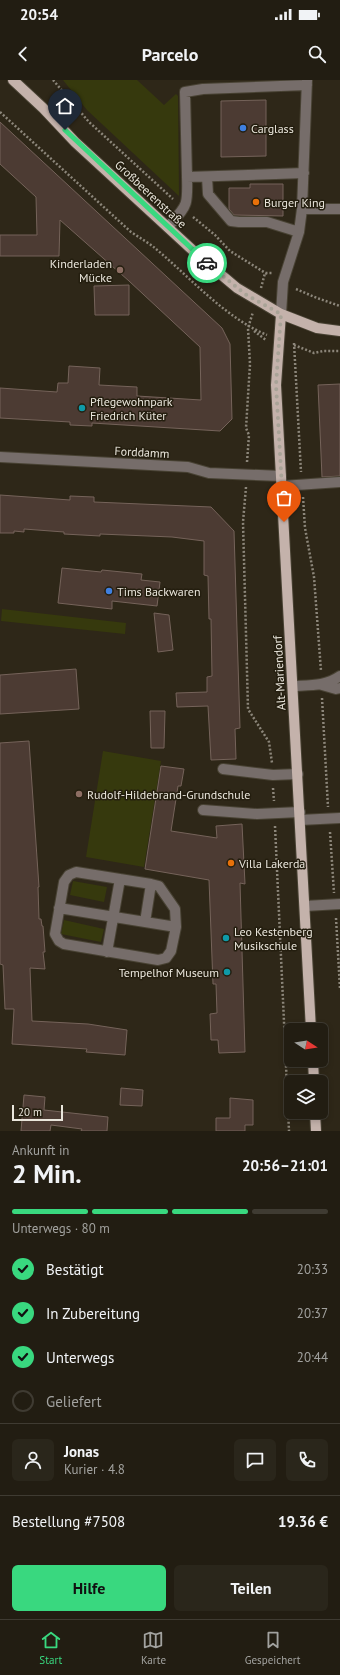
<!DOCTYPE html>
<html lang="de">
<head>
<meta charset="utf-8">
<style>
	body { margin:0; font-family:"PT Sans",sans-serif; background:#2a261b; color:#f1f3f6; height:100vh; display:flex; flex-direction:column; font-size:15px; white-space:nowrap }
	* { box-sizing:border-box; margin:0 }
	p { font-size:13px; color:#a2a29f }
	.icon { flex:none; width:22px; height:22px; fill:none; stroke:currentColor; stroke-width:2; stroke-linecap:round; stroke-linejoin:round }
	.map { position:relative; height:1051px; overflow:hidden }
	.details { display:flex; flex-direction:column; background:#221d12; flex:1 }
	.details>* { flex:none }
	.needle { width:26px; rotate:102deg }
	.fabs { position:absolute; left:284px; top:943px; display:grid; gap:8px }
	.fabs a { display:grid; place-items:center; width:44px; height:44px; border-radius:6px; background:#221d12; box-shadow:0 2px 6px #0003,0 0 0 1px #3f3b32; font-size:20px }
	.scale { position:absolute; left:12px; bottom:10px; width:51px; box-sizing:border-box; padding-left:4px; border:2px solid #eae6dc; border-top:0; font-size:11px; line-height:14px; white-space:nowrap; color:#eae6dc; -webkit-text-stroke:3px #241e0f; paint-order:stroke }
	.pin { position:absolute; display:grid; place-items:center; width:34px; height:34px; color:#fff; margin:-41px -17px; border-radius:50% 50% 50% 0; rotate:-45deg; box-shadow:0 0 4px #0007 }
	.pin .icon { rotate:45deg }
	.courier { position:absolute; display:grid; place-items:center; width:40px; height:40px; margin:-20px; border:3px solid #39d87f; border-radius:50%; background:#fff; color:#222; box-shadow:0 1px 5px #0007 }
	.headline em { font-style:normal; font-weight:600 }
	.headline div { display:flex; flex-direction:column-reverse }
	.headline { display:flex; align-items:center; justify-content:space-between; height:68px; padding:0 12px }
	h1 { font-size:26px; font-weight:600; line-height:30px }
	.bar { display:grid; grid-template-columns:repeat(4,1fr); gap:6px 4px; align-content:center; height:48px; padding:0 12px }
	.bar i { height:5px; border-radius:3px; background:#3f3b32 }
	.bar .selected { background:#39d87f }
	.bar p { grid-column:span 4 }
	.line { display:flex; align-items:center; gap:10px; padding:0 12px; border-top:1px solid #3f3b32 }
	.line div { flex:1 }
	.round { display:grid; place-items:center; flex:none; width:42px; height:42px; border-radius:6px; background:#2a261b }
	ol { padding:0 12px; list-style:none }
	li { display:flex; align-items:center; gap:12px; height:44px }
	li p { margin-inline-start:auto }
	li .icon { padding:4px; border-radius:50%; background:#39d87f; color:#111; stroke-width:4 }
	li:last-child { color:#a2a29f }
	li i { width:22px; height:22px; border:2px solid #3f3b32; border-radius:50% }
	.button { display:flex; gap:8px; margin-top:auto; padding:8px 12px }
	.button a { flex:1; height:46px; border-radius:6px; background:#39d87f; color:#111; font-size:16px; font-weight:600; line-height:46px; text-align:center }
	.button a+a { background:#2a261b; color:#f1f3f6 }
	.status { display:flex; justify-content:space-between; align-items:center; height:28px; padding:0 20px; background:#221d12; direction:ltr }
	.status svg { height:11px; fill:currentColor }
	header { display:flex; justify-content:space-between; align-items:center; height:52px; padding:0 12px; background:#221d12; font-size:18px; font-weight:600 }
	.dock { display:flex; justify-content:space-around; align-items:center; height:56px; border-top:1px solid #3f3b32; background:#221d12; font-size:11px; color:#a2a29f }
	.dock a { display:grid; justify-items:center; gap:2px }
	.dock .selected { color:#39d87f }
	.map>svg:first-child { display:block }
	.green { fill:#36390d }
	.building { fill:#4c3b33; stroke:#75635a }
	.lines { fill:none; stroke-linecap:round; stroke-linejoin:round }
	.minor-casing { stroke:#484233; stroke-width:12 }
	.major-casing { stroke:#484233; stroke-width:12 }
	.path { stroke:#8c867a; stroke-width:2.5; stroke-dasharray:2 2; stroke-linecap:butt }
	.minor { stroke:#766d6a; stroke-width:10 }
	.major { stroke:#c4b2ab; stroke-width:10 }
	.done { stroke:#a8a397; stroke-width:4; stroke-dasharray:0 7.2 }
	.route { stroke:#39d87f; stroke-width:5 }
	.shop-dot { fill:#3f7fe0; stroke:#241e0f; stroke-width:1.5 }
	.food-dot { fill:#e8710a; stroke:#241e0f; stroke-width:1.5 }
	.education-dot { fill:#8d6e63; stroke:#241e0f; stroke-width:1.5 }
	.culture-dot { fill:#0f9aa8; stroke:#241e0f; stroke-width:1.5 }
	.labels { text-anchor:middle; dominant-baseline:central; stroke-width:3; stroke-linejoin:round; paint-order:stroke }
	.poi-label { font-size:12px; fill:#eae6dc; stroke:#241e0f; text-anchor:start }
	.street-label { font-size:12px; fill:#eae6dc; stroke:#241e0f }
</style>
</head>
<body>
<div class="status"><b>20:54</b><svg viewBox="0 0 49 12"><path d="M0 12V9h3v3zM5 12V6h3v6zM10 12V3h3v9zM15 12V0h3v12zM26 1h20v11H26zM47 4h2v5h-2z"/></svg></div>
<header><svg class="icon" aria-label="back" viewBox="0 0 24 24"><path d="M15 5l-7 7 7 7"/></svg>Parcelo<svg class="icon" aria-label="search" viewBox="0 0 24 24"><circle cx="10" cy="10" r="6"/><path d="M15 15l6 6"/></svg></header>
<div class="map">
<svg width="340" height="1051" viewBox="0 0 340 1051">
	<rect width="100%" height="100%" fill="#2e2718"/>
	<!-- green -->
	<path class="green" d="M63,0H137L164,25L176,14L178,16L179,116L87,30Z
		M2,529L126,543L125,554L1,541Z
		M103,671L161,681L144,787L86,777Z
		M73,801L107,807L104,822L70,815Z
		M64,840L104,849L101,862L61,854Z"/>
	<!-- building -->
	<path class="building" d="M266,20V76L221,77V21Z
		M0,42L222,248L230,264L232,339L220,351L92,343V346L70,345V342L0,338V308L57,312L58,303H68L69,286L100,288L99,305L137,307V316L201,320L200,267L129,201L60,140L59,176H0V155H37L36,117L0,84Z
		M250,104H283V136L234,135L229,129V108H250Z
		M129,205V235H95L94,206Z
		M340,304V396L322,397L318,305Z
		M0,415L70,420V416L94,417V422L211,427L234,451L240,648L235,649L236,679L211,680L208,626L177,627L176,613L207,612V597L212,596L211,539H209L208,496L204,495V461L172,457L100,454V456L64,454V452L24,449V452L14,451V453H0Z
		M62,488L101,492L102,490L142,494L141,500L160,502L157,526L112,521V529L58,523Z
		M154,533L169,535L173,570L158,572Z
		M76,589L79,629L0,634V595Z
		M150,631H165L164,668H151Z
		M29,661L39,807H38L39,839H41L42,846H43L45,872H43L45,889L30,888L32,941L88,944L127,950L125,975L86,972L87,969L12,964L14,929H5L3,885L0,884V663Z
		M161,686L184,689L181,706H178L171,751L217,758L216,746L242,744L245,804L240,803L245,972L219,973L218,960H211L210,934L217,933L216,904H213L209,800L145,789Z
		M121,1008L143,1010L142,1026L120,1025Z
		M24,1015L45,1017L44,1030L108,1037L107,1051H81L82,1049L51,1045L50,1051H21Z
		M230,1018L253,1020V1045H245V1051H216V1038H230Z"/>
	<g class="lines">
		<defs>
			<path id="minor" d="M304,93L187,97L185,12L203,9L307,5
				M207,97L208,114L231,141L239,142H267L299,152
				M302,129H340
				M168,147C187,125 188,127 187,97
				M281,234L283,202L299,152L302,129L307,0
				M0,377L188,387L209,393L281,396
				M282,406L340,402
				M322,605L336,609L340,608
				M293,606C310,605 326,606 340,596
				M223,689L273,695L298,694
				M203,730L257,734L300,732
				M300,740L340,738
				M305,826L340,824
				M59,828L176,847
				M145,842L151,804L76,792L69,795L64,802L55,854L59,861L64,864L158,880L166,878L171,871L176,847L175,829L159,806L151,804
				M107,872L120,799"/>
			<path id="major" d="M13,0L43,28L75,62L200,177L237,208L281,234L317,248L340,251
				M281,234L276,305L311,950
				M313,980L314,1002
				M315,1032L316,1051"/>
		</defs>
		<!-- minor casing -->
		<use href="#minor" class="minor-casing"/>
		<!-- major casing -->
		<use href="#major" class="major-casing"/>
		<!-- path -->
		<path class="path" d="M53,0L89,42L173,119
			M0,32L131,152C140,158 149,163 156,169C192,199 224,237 267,255
			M193,137L215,155L230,171L267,194
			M261,208L265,193H273
			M296,209L317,218L340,226
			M254,251L266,260
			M294,263L301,392
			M294,265L314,273L323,271H340
			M247,382L249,355L246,348L250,284L248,248L253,232
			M246,407L243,442L248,629L269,662L272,683
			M303,417L305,448L314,497L321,591
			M322,618L328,727
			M273,708L274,721
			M275,746L289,1051
			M330,752L334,813
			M336,838L340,909"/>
		<!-- minor -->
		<use href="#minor" class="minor"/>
		<!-- major -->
		<use href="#major" class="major"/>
	</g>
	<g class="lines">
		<!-- done -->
		<path class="done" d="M207,183L245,214L281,234L276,305L284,442"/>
		<!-- route -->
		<path class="route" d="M65,50L207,183"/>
	</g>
	<!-- markers -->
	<g class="shop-dot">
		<circle cx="243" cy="48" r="4"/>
		<circle cx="109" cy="511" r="4"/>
	</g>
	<g class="food-dot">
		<circle cx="256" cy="122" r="4"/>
		<circle cx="231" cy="783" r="4"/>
	</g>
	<g class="education-dot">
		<circle cx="120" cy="190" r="4"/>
		<circle cx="79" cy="714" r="4"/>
	</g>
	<g class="culture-dot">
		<circle cx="82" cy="328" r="4"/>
		<circle cx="226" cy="858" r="4"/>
		<circle cx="227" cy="892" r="4"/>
	</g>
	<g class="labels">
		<!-- poi labels -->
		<g class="poi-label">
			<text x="251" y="48">Carglass</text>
			<text x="264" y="122">Burger King</text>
			<text x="112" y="183" text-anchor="end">Kinderladen<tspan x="112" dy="14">Mücke</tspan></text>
			<text x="90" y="321">Pflegewohnpark<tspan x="90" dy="14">Friedrich Küter</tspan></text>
			<text x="117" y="511">Tims Backwaren</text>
			<text x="87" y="714">Rudolf-Hildebrand-Grundschule</text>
			<text x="239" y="783">Villa Lakerda</text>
			<text x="234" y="851">Leo Kestenberg<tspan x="234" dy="14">Musikschule</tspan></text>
			<text x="219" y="892" text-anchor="end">Tempelhof Museum</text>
		</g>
		<!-- street labels -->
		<g class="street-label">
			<text transform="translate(151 114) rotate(43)">Großbeerenstraße</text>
			<text transform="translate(142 372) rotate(3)">Forddamm</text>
			<text transform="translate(279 593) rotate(-93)">Alt-Mariendorf</text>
		</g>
	</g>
</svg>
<div class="fabs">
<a><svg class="needle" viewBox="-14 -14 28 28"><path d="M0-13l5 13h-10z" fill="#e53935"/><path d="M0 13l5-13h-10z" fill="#a2a29f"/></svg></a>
<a><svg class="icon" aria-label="layers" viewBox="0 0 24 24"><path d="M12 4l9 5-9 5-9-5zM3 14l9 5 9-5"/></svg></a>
</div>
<div class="scale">20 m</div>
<div class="pin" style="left:284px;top:442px;background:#ea580c"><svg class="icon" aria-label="bag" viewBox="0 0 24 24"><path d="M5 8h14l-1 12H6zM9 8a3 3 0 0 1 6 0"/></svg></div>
<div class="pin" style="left:65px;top:50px;background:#1f2937"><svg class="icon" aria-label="home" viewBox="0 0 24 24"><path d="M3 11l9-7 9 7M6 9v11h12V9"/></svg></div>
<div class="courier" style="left:207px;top:183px"><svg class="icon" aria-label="car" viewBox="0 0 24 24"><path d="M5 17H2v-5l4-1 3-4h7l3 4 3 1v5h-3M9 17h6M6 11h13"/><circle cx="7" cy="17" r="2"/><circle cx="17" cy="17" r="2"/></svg></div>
</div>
<section class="details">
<div class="headline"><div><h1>2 Min.</h1><p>Ankunft in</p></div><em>20:56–21:01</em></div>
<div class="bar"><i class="selected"></i><i class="selected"></i><i class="selected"></i><i></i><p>Unterwegs · 80 m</p></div>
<ol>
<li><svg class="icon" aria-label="check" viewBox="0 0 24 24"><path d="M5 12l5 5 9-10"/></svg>Bestätigt<p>20:33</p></li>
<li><svg class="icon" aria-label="check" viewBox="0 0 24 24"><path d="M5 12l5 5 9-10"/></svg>In Zubereitung<p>20:37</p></li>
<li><svg class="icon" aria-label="check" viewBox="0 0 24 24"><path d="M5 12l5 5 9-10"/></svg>Unterwegs<p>20:44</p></li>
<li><i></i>Geliefert</li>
</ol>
<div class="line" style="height:72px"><a class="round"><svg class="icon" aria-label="person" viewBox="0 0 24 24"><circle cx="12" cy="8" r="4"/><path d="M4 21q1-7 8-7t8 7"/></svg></a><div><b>Jonas</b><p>Kurier · 4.8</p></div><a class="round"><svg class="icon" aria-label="chat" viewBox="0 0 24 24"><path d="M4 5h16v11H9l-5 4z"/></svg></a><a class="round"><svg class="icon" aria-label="phone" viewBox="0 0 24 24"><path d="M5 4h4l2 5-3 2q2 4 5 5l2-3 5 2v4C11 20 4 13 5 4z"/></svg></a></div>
<div class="line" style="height:52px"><div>Bestellung #7508</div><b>19.36 €</b></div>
<div class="button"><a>Hilfe</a><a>Teilen</a></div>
</section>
<nav class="dock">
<a class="selected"><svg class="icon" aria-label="home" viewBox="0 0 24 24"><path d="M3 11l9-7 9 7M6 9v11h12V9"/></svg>Start</a>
<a><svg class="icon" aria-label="map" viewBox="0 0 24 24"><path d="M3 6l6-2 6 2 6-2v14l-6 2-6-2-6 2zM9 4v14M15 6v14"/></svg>Karte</a>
<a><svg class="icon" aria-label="saved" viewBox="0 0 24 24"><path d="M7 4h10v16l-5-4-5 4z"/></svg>Gespeichert</a>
</nav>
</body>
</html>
